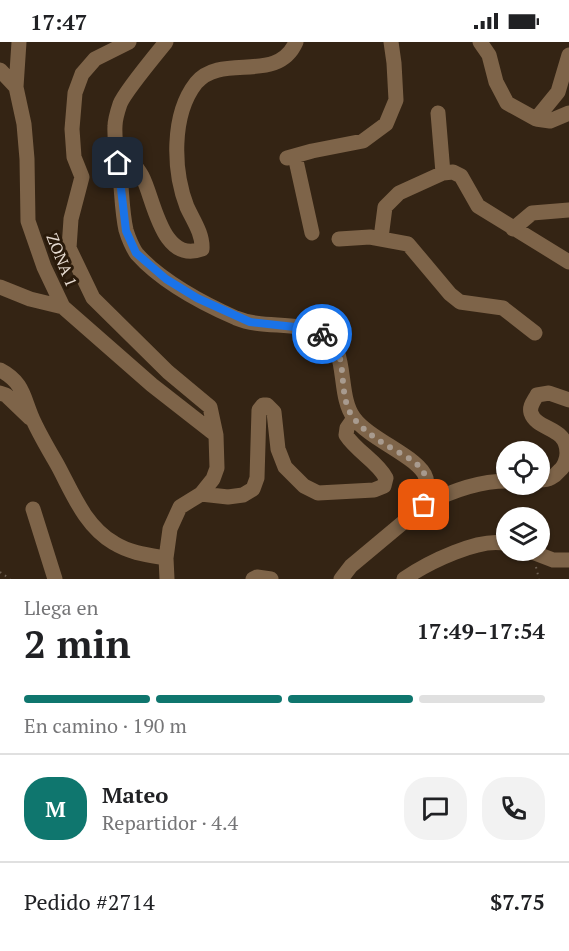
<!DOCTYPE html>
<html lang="es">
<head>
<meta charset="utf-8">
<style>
	body { margin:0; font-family:"PT Serif",serif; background:#f2f2f2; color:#202124; height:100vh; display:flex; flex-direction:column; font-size:22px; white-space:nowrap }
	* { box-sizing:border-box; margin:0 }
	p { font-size:20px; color:#757577 }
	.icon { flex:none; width:33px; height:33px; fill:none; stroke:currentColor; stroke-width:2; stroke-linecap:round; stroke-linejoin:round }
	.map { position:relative; height:537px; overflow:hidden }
	.sheet { display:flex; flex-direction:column; background:#fff; flex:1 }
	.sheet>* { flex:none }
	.buttons { position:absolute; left:496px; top:399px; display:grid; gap:12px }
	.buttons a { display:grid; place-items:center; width:54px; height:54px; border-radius:50%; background:#fff; box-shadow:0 2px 4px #0004; font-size:30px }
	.pin { position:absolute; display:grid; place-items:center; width:51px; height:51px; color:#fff; margin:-26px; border-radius:12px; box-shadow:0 3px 9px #0006 }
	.courier { position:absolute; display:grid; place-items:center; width:60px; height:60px; margin:-30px; border:4px solid #1a73e8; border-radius:50%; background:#fff; color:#222; box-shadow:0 2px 8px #0007 }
	.headline em { font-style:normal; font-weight:700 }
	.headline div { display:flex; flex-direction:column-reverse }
	.headline { display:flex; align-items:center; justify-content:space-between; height:102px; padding:0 24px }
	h1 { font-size:39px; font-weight:700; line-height:45px }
	.bar { display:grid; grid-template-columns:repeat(4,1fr); gap:9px 6px; align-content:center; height:72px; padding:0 24px }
	.bar i { height:8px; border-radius:4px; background:#e0e0e0 }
	.bar .current { background:#0f766e }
	.bar p { grid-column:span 4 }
	.line { display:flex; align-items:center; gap:15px; padding:0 24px; border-top:2px solid #e0e0e0 }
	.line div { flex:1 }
	.round { display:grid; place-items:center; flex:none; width:63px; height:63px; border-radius:24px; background:#f2f2f2 }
	.status { display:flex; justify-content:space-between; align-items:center; height:42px; padding:0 30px; background:#fff; direction:ltr }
	.status svg { height:16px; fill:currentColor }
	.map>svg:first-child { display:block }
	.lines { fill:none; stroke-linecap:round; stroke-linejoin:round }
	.path { stroke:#6f6153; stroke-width:2; stroke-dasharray:1.5 4.5; stroke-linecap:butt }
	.minor { stroke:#7e6449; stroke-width:15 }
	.done { stroke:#a89b8f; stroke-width:6; stroke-dasharray:0 10.8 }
	.route { stroke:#1a73e8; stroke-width:8 }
	.labels { text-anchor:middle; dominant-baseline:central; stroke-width:6; stroke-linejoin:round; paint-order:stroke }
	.street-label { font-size:16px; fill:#e6dbd1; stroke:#2a1a0a }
</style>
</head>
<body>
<div class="status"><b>17:47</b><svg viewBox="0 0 49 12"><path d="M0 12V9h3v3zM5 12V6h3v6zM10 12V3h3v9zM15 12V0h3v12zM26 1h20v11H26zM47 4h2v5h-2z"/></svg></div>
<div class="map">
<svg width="569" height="537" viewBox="0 0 569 537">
	<rect width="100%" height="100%" fill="#342414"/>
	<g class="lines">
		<!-- path -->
		<path class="path" d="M536,525L539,537
			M0,530L10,537"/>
		<!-- minor -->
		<path class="minor" d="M129,0L95,17L82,32L75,51L72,87L74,115L82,135L71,177L69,206L93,256L168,330L210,365L216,393L217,426L213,437L201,452L180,465L170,487L166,516L167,537
			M166,0C157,11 124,51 120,62C118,68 115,77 115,84C114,100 118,118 120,134C122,151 122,170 126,188C128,195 133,207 137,212C161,239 204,262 236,276C263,287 294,279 321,291C350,304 336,352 354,376C370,398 421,416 426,436C428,445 426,454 424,463L351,524L341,537
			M480,0L489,13L496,40L507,61L536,77L550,79L569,71
			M0,28L16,45L24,82L27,117L28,179L44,225L63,265L152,343L216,393
			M16,45L19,0
			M438,71L443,131
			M536,77L558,50L569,13
			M117,100C125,111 135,122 142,134C154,156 161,222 202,207C203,192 193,178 187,165C173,129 171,73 196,41C222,10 277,43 296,0
			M295,114L312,191
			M287,116L312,109L363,99L386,82L396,58L394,21L391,0
			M513,187L532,171L569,168
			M381,196L385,165L399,151L443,131L453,130L461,134L478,164L569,220
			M339,197L370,195L408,202L450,252L460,260L503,266L535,291
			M0,245L30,257L63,265
			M0,328C25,341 23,357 34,380C41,395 50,410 58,424C73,452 85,484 114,501C130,511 148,513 166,516
			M0,351L6,353L30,376
			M540,438C549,438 554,435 560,428C564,425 567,417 567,411C567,384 537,389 531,371C529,364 534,359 537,353L549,351L569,358
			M201,452L228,455L243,453L253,447L257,436L259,368L263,363H267L274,370L278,407L285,425L304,444L318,451L374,448L384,444L386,436C377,419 357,410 346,393L347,386L354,376
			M424,463C449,450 479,439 507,439
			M33,467L55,537
			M527,508L553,518H569
			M253,537L257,535L271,537
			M404,537C427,521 481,494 507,502"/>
	</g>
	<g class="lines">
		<!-- done -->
		<path class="done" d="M322,292C325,294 330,297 333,300C349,323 336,357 356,379C365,389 376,397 388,404C401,413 421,419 426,436C429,445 426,454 424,463"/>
		<!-- route -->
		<path class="route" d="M118,121L126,189L136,211L166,237L197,256L250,280L304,286L322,292"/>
	</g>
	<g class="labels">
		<!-- street labels -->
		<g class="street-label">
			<text transform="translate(62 218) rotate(68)">ZONA 1</text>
		</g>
	</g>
</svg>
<div class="buttons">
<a><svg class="icon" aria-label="locate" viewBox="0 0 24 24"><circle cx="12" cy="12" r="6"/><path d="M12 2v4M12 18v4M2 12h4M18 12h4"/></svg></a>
<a><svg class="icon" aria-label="layers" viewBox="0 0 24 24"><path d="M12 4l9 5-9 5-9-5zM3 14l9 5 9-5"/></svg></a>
</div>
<div class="pin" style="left:424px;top:463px;background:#ea580c"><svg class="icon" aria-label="bag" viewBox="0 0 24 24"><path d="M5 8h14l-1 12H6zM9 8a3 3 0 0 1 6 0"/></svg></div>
<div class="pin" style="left:118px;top:121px;background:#1f2937"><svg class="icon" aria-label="home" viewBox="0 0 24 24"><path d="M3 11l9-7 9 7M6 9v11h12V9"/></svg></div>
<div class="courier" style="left:322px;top:292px"><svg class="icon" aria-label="bike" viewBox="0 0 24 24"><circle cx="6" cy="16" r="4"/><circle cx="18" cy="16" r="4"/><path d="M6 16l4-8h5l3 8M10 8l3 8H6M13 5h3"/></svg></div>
</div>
<section class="sheet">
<div class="headline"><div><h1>2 min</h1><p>Llega en</p></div><em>17:49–17:54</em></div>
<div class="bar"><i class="current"></i><i class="current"></i><i class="current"></i><i></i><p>En camino · 190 m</p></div>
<div class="line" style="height:108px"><b class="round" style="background:#0f766e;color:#fff">M</b><div><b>Mateo</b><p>Repartidor · 4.4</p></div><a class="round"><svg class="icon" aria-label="chat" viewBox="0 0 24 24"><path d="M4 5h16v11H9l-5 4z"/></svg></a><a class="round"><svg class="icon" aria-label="phone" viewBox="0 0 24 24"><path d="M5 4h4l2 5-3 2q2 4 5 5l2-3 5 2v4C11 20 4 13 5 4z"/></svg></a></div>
<div class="line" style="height:78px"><div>Pedido #2714</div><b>$7.75</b></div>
</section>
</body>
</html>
